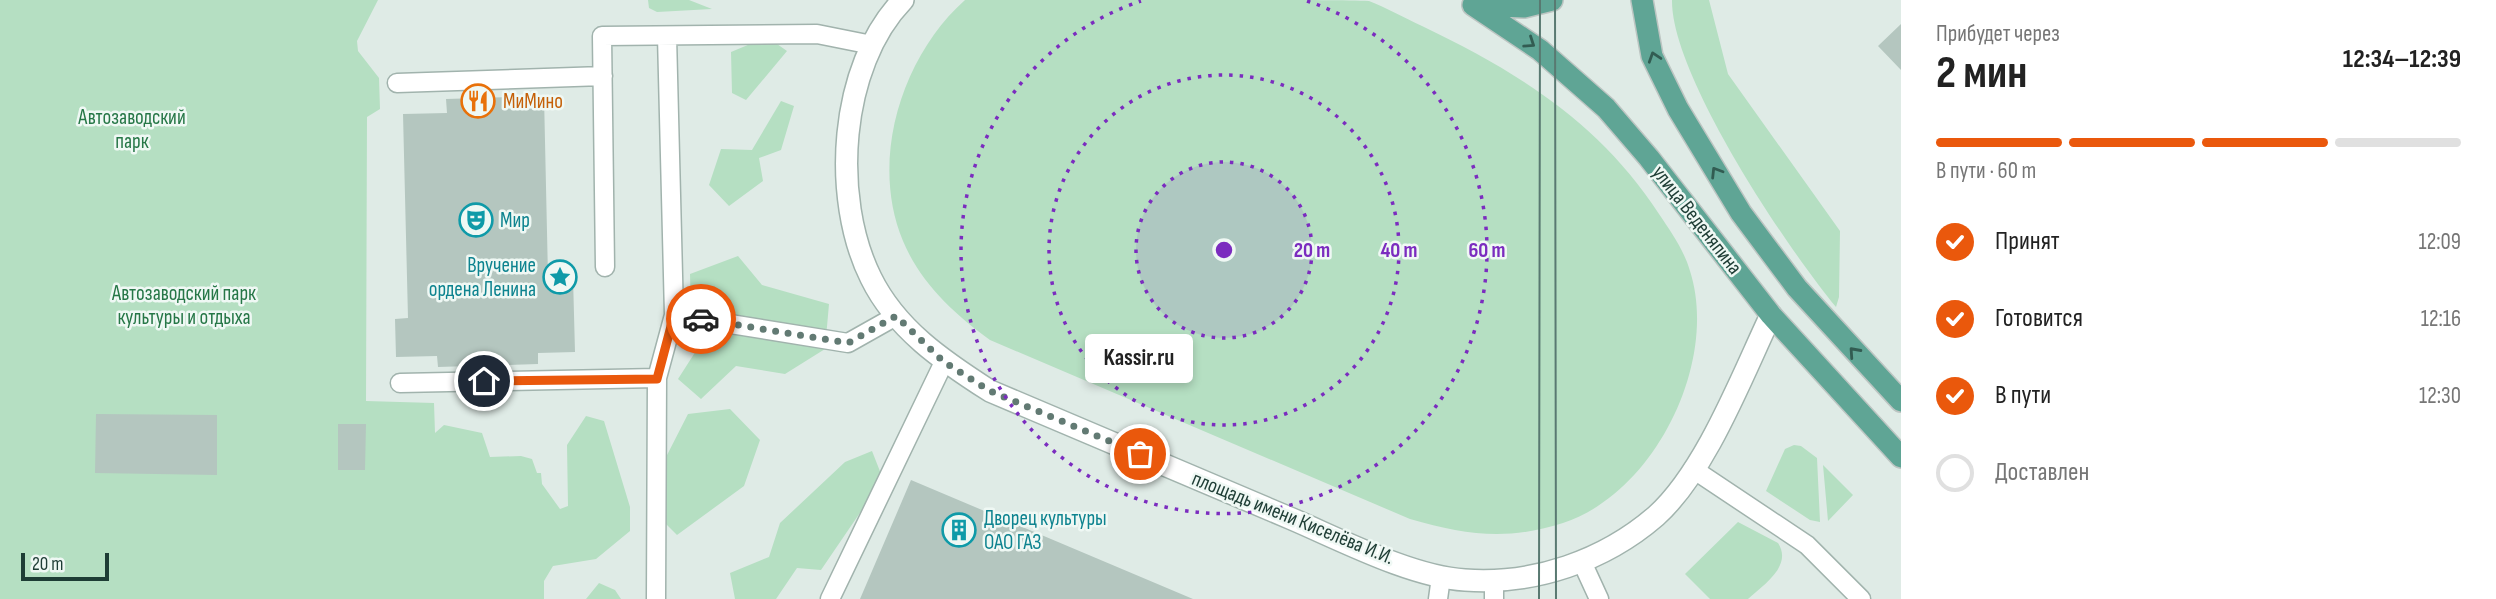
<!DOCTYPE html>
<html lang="ru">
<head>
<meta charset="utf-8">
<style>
	body { margin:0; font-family:"Sofia Sans Condensed",sans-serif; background:#f6f6f6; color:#222; height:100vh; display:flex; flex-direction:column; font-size:26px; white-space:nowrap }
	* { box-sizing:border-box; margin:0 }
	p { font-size:23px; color:#767676 }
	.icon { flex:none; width:38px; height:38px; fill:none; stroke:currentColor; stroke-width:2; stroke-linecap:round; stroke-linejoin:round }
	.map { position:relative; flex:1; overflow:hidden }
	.sheet { display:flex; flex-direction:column; background:#fff; width:595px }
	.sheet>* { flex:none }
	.scale { position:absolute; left:21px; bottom:18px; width:88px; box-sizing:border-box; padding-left:7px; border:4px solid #1e3d35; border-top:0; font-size:19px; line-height:24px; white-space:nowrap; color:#1e3d35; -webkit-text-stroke:5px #eff8f4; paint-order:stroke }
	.pin { position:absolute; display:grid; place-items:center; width:60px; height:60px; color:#fff; margin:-30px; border:4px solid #fff; border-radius:50%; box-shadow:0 2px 7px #0007 }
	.courier { position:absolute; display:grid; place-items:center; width:70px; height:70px; margin:-35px; border:5px solid #ea580c; border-radius:50%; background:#fff; color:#222; box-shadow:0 2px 9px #0007 }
	.bubble { position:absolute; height:49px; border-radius:7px; background:#fff; box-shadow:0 4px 10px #0003; font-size:23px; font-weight:700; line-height:49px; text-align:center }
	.head em { font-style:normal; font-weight:700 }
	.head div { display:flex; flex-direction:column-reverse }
	.head { display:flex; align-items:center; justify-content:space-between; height:119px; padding:0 35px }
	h1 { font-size:46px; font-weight:700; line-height:52px }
	.bar { display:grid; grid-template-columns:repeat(4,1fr); gap:10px 7px; align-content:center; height:84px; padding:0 35px }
	.bar i { height:9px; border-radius:5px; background:#e0e0e0 }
	.bar .on { background:#ea580c }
	.bar p { grid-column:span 4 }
	ol { padding:0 35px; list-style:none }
	li { display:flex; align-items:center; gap:21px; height:77px }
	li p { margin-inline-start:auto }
	li .icon { padding:7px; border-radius:50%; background:#ea580c; color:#fff; stroke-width:4 }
	li:last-child { color:#767676 }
	li i { width:38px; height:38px; border:4px solid #e0e0e0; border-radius:50% }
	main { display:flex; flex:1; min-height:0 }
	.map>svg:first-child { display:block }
	.green { fill:#b5dfc2 }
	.building { fill:#b4c6bf }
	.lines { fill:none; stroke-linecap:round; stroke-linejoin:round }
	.service-casing { stroke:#a1b3ad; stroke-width:21 }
	.minor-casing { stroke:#a1b3ad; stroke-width:24 }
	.primary-casing { stroke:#bcc5c2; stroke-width:24 }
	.service { stroke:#fff; stroke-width:18 }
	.minor { stroke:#fff; stroke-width:21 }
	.primary { stroke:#5fa595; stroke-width:21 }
	.tram { stroke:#597971; stroke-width:2 }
	.oneway { stroke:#325c52 }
	.done { stroke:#627a73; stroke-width:7; stroke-dasharray:0 12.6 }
	.route { stroke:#ea580c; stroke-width:9 }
	.ring { fill:none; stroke:#7b2cbf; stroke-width:3.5; stroke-dasharray:3.5 7 }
	.labels { text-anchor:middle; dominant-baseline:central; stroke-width:5; stroke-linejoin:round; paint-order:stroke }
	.food-label { font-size:21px; fill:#c56008; stroke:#eff8f4; text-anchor:start }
	.park-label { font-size:21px; fill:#267747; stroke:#eff8f4 }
	.culture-label { font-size:21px; fill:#0d838f; stroke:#eff8f4; text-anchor:start }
	.street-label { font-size:21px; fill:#1e3d35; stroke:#eff8f4 }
	.centre { fill:#7b2cbf; stroke:#eff8f4; stroke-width:3.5 }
	.ring-label { font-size:21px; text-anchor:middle; font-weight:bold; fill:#7b2cbf; stroke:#eff8f4; stroke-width:5; stroke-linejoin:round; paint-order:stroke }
</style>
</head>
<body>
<main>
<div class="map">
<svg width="1901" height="599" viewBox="0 0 1901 599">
	<rect width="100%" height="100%" fill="#dfebe6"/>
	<!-- green -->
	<path class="green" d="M0,0H378L357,41L358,51L379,78L380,109L367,117L366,401L434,403L435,433L444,425L482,433L490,457L521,456L532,459L537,473H541L542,484L560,509L568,506L567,445L586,416L604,421L630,507V531L596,559L553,566L544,581V599H0Z
		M648,0H689L712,9L657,12L649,8Z
		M965,0C1065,0 1165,0 1265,0C1290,0 1348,0 1369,1C1387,8 1405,18 1422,26C1518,72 1600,123 1659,214C1671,232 1684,250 1690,271C1719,362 1655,493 1563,523C1507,541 1466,535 1410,519L990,340C954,314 920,282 903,241C869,160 902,56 965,0Z
		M1672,0H1709L1728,74L1840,231L1839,297L1836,307C1787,248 1671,75 1672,0Z
		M767,37L787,51L746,100L732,93L731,52Z
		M781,101L794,106L781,150L759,158L763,181L729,206L709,185L721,149L752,150Z
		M738,256L762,285L829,304L825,349L785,374L736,366L701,399L678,379L703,340L691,313L690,274Z
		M730,409L760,440L744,486L677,535L660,518L664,461L688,414Z
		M1794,445L1801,446L1817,458L1820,522L1810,520L1766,491L1785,449Z
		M872,451L883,479L821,570L797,568L776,599H735L730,573L769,557L780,523L845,462Z
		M1823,465L1853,495L1828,521Z
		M1738,522L1778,543C1793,566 1763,585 1748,599H1710L1685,574Z
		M599,583L615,590L621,599H586Z"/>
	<!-- building -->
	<path class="building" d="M1901,24V70L1878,46Z
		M544,96L548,277H573L575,352L538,353V364L438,367L437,356L396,357L395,319L408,318L403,114L447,113L446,99Z
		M96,414L217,415V475L95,473Z
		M338,424H366L365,470H338Z
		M911,480L1193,599H860Z"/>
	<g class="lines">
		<defs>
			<path id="service" d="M397,83L603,76
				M605,267L602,36L817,34L872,45
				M674,315L848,343L896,316
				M400,383L657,378
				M1693,469L1807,545L1861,599
				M1582,562L1599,599
				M656,599L657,378L674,315L667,36
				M830,599L944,362
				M1438,599L1441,577
				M1494,599V581"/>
			<path id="minor" d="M903,0C839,66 831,198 871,278C896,329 943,361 990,391C1090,433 1191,476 1292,519C1341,540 1412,577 1465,580C1534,585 1604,561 1656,516C1706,471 1742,376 1771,315"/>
			<path id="primary" d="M1642,0L1652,56L1678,109L1741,213L1797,288L1901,401
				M1473,5L1540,50L1606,108L1649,158L1771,315L1901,457
				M1475,5L1524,7L1552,0"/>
		</defs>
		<!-- service casing -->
		<use href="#service" class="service-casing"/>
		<!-- minor casing -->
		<use href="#minor" class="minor-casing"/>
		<!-- primary casing -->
		<use href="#primary" class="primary-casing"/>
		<!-- service -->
		<use href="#service" class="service"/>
		<!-- minor -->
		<use href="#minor" class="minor"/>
		<!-- primary -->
		<use href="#primary" class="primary"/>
		<!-- tram -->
		<path class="tram" d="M1555,0L1556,599
			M1539,599L1540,0"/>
	</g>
	<!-- one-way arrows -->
	<defs><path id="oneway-chevron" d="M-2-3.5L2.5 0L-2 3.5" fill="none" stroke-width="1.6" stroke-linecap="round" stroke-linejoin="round" transform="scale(1.75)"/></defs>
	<g class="oneway">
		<use href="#oneway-chevron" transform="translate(1530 43) rotate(34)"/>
		<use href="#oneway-chevron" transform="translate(1654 57) rotate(-108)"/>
		<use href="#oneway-chevron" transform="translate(1716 172) rotate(-122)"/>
		<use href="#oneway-chevron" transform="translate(1854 352) rotate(-132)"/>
	</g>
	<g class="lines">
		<!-- done -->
		<path class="done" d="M701,319L848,343L896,316L944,362L990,391L1140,454"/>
		<!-- route -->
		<path class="route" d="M484,381L657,379L674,315L701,319"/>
	</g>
	<!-- distance rings -->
	<circle cx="1224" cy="250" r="88" fill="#7b2cbf" fill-opacity=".12"/>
	<g class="ring">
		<circle cx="1224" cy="250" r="88"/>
		<circle cx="1224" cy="250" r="175"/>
		<path d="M1307 1A263 263 0 1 1 1141 1"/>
	</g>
	<!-- icons -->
	<defs>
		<symbol id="restaurant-ring" viewBox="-11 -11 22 22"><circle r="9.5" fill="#eff8f4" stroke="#e8710a" stroke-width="1.5"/><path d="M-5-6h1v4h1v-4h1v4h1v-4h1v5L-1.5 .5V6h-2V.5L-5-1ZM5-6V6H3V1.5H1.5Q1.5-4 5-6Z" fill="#e8710a"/></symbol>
		<symbol id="theatre-ring" viewBox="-11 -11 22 22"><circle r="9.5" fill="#eff8f4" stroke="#0f9aa8" stroke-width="1.5"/><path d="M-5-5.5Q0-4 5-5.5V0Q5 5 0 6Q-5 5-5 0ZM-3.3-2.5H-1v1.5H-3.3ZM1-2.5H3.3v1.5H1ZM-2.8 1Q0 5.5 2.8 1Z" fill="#0f9aa8"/></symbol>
		<symbol id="sight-ring" viewBox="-11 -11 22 22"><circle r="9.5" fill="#eff8f4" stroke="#0f9aa8" stroke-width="1.5"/><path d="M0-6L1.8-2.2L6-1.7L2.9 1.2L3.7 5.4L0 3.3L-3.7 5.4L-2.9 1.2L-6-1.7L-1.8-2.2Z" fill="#0f9aa8"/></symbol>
		<symbol id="building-ring" viewBox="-11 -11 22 22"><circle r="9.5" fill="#eff8f4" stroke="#0f9aa8" stroke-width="1.5"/><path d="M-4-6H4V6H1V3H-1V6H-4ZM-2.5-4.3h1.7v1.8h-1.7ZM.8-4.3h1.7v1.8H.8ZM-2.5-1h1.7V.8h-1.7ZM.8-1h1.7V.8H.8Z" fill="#0f9aa8"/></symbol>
	</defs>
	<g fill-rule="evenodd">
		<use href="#restaurant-ring" x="459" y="82" width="38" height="38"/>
		<use href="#theatre-ring" x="457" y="201" width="38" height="38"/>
		<use href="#sight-ring" x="541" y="258" width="38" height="38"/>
		<use href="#building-ring" x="940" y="511" width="38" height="38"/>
	</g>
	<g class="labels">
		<!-- food labels -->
		<g class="food-label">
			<text x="503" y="101">МиМино</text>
		</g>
		<!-- park labels -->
		<g class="park-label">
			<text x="132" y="117">Автозаводский<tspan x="132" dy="24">парк</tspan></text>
			<text x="184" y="293">Автозаводский парк<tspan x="184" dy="24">культуры и отдыха</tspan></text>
		</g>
		<!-- culture labels -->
		<g class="culture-label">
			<text x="500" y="220">Мир</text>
			<text x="536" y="265" text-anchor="end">Вручение<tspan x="536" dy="24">ордена Ленина</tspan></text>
			<text x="984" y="518">Дворец культуры<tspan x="984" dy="24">ОАО ГАЗ</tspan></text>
		</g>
		<!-- street labels -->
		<g class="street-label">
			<text transform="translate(1697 220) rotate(52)">улица Веденяпина</text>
			<text transform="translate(1293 518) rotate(22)">площадь имени Киселёва И.И.</text>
		</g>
	</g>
	<circle cx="1224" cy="250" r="10" class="centre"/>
	<g class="ring-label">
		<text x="1312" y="257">20 m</text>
		<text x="1399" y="257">40 m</text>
		<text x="1487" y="257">60 m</text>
	</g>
</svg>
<div class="scale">20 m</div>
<div class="pin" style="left:1140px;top:454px;background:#ea580c"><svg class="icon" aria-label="bag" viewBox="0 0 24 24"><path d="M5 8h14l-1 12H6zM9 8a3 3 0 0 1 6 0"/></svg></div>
<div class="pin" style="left:484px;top:381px;background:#1f2937"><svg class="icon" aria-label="home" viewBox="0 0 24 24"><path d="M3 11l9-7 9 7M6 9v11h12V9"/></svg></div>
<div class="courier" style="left:701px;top:319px"><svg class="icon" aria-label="car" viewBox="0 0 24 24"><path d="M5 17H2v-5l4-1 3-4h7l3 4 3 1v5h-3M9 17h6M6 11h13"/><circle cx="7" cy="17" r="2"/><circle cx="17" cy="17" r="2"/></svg></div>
<div class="bubble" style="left:1085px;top:334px;width:108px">Kassir.ru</div>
</div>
<section class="sheet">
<div class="head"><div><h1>2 мин</h1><p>Прибудет через</p></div><em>12:34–12:39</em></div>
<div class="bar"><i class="on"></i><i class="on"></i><i class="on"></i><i></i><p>В пути · 60 m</p></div>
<ol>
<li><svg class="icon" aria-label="check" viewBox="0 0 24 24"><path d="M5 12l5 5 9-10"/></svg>Принят<p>12:09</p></li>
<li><svg class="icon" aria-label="check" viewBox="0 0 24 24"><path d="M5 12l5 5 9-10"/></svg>Готовится<p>12:16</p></li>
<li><svg class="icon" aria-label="check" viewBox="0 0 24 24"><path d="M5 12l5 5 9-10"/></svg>В пути<p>12:30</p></li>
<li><i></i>Доставлен</li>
</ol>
</section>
</main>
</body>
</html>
